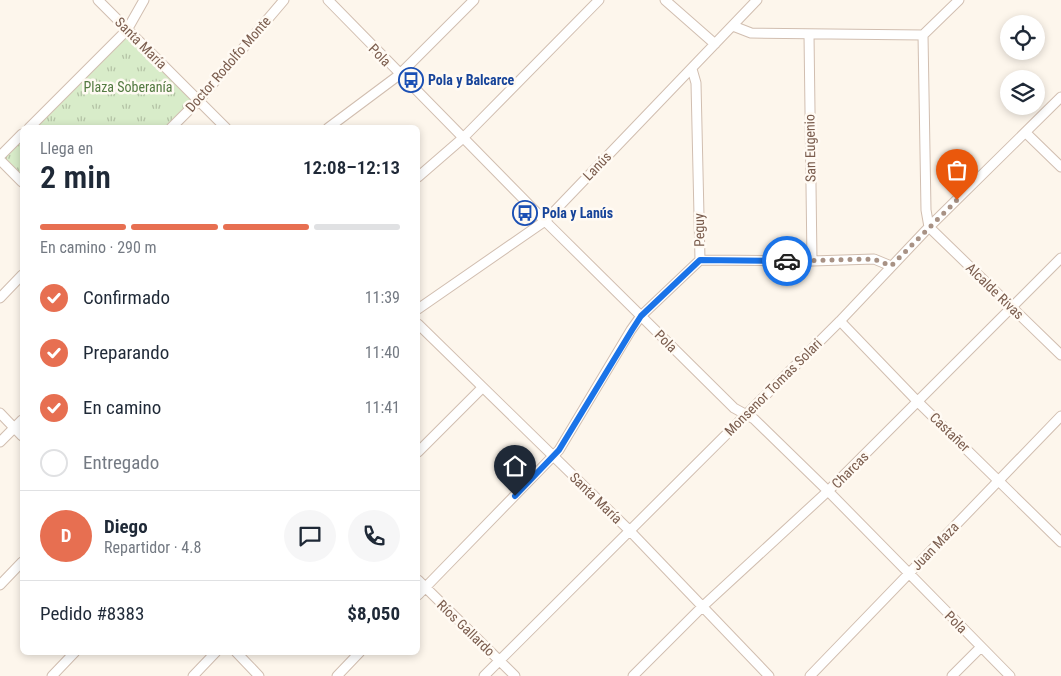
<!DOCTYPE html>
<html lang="es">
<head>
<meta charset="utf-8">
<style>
	body { margin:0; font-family:"Roboto Condensed",sans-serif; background:#f6f6f7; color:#1f2937; height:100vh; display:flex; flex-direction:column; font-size:19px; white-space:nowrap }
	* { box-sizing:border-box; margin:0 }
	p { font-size:16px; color:#747a83 }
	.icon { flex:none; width:28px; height:28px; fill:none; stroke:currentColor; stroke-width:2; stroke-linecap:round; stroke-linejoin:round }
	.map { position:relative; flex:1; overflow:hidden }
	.side { position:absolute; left:20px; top:125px; width:400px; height:530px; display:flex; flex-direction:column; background:#fff; border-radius:8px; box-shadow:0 2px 8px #0003 }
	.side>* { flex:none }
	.tools { position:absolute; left:1000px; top:15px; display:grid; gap:10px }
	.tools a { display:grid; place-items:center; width:45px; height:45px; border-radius:50%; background:#fff; box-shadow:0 2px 8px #0003; font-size:25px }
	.pin { position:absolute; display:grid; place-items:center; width:42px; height:42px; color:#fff; margin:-51px -21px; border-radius:50% 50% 50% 0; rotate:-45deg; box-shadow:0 0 5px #0007 }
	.pin .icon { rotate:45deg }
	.courier { position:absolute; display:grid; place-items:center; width:50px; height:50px; margin:-25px; border:4px solid #1a73e8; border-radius:50%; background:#fff; color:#222; box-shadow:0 1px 6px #0007 }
	.headline em { font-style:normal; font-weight:600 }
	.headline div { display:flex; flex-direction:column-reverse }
	.headline { display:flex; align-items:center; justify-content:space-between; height:85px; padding:0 20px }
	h1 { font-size:32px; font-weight:600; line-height:38px }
	.bar { display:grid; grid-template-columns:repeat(4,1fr); gap:8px 5px; align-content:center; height:60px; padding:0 20px }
	.bar i { height:6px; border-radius:4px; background:#e0e1e3 }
	.bar .current { background:#e76f51 }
	.bar p { grid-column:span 4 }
	.line { display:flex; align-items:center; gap:12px; padding:0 20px; border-top:1px solid #e0e1e3 }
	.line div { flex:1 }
	.round { display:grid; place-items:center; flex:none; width:52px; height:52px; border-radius:26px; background:#f6f6f7 }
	ol { padding:0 20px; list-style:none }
	li { display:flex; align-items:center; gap:15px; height:55px }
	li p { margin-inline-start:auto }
	li .icon { padding:5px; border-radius:50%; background:#e76f51; color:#fff; stroke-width:4 }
	li:last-child { color:#747a83 }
	li i { width:28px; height:28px; border:2px solid #e0e1e3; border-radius:50% }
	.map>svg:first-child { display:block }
	.grass { fill:url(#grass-tufts) }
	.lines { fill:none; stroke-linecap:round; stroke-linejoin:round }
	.minor-casing { stroke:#d1beb0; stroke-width:11 }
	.minor { stroke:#fff; stroke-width:9 }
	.done { stroke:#a89285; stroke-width:5; stroke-dasharray:0 9 }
	.route { stroke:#1a73e8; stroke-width:6 }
	.labels { text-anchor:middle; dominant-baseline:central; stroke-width:5; stroke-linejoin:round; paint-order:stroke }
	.street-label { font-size:14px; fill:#7a5c4d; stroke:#fffaf3 }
	.transit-label { font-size:14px; font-weight:bold; fill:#164399; stroke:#fffaf3; text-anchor:start }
	.park-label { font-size:14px; fill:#537a41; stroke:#fffaf3 }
</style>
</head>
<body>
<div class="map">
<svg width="1061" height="676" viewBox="0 0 1061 676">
	<defs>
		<pattern id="grass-tufts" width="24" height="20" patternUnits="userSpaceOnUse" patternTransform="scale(1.25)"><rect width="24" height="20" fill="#d8ecc9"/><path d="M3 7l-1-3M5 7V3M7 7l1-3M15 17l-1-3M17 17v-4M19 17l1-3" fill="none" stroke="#b4c2a5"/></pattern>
	</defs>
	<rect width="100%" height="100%" fill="#fdf6ec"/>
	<!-- grass -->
	<path class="grass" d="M127,30L199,100L171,127L29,128Z
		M22,134V182L0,160Z"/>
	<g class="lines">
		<defs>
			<path id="minor" d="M98,0L226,128
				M328,0L545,221L734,408L754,419L828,491L1010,676
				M665,0L715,44
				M733,26L751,33L923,35
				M809,35L812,261
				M923,35L926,210L929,227L1061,355
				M923,35L959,0
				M692,69L696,83L700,260
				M29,128L127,30L144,0
				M171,128L199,100L284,0
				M328,128L399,75L474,0
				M1026,133L1061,167
				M0,156L22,134
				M0,160L22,182
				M418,177L463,138L599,0
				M700,260L812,261L874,259L891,266
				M0,298L22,275
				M418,309L545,221L757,0
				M840,321L918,402L1061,542
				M418,324L629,530L769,676
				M0,413L22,436
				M0,442L22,420
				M418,452L482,388
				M418,580L515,676
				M0,585L22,562
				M418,595L559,450L631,330L641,316L700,260
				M236,652L259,676
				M52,676L75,652
				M193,676L216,652
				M337,676L360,652
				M484,676L840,321L929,227L1061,97
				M633,676L702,607L828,491L1061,258
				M810,676L1061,416
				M952,676L981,647"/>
		</defs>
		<!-- minor casing -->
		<use href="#minor" class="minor-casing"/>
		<!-- minor -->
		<use href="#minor" class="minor"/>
	</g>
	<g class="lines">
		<!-- done -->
		<path class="done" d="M787,261L874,259L891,266L957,200"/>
		<!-- route -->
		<path class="route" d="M515,496L559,450L632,330L641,316L700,260L787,261"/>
	</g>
	<!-- icons -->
	<defs>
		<symbol id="bus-ring" viewBox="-11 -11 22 22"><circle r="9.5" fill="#fffaf3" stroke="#1a4fb4" stroke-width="1.5"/><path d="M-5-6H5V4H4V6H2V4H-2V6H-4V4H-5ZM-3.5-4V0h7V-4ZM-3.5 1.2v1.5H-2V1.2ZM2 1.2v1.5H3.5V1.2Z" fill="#1a4fb4"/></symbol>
	</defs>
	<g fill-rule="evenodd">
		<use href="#bus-ring" x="397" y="66" width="28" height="28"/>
		<use href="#bus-ring" x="511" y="199" width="28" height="28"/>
	</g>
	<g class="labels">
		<!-- street labels -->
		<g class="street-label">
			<text transform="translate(141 43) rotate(45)">Santa María</text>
			<text transform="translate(380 55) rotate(46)">Pola</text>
			<text transform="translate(228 64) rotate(-49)">Doctor Rodolfo Monte</text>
			<text transform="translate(810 148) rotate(-91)">San Eugenio</text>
			<text transform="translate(597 166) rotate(-46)">Lanús</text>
			<text transform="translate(699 230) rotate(-91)">Peguy</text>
			<text transform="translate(995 291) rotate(44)">Alcalde Rivas</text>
			<text transform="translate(666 341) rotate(45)">Pola</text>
			<text transform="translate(773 387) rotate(-45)">Monsenor Tomas Solari</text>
			<text transform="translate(950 432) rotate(44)">Castañer</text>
			<text transform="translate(850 470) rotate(-45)">Charcas</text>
			<text transform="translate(596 498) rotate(44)">Santa María</text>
			<text transform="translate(935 546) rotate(-46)">Juan Maza</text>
			<text transform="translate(956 622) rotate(45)">Pola</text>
			<text transform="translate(466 628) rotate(44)">Ríos Gallardo</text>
		</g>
		<!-- transit labels -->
		<g class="transit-label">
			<text x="428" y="80">Pola y Balcarce</text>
			<text x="542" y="213">Pola y Lanús</text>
		</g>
		<!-- park labels -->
		<g class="park-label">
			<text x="128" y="87">Plaza Soberanía</text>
		</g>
	</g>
</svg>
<div class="tools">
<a><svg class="icon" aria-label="locate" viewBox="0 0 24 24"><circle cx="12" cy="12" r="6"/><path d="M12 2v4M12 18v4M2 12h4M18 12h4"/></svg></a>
<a><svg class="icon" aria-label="layers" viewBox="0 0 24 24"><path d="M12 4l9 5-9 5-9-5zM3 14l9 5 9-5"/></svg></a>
</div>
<div class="pin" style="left:957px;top:200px;background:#ea580c"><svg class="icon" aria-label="bag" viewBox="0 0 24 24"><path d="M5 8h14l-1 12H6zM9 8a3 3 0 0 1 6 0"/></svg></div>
<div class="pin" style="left:515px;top:496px;background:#1f2937"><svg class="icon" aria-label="home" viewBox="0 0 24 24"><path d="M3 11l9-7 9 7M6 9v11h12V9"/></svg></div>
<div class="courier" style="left:787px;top:261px"><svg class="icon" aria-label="car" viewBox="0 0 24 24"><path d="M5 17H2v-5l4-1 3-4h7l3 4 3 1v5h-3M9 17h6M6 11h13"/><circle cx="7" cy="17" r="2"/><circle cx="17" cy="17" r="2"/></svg></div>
<section class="side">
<div class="headline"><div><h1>2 min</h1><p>Llega en</p></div><em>12:08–12:13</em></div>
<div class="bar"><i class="current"></i><i class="current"></i><i class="current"></i><i></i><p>En camino · 290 m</p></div>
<ol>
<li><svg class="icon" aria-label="check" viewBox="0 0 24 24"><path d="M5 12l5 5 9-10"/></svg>Confirmado<p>11:39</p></li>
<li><svg class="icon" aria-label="check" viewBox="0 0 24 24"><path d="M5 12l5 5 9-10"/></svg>Preparando<p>11:40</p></li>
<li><svg class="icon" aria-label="check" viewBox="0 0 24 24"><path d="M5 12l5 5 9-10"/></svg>En camino<p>11:41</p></li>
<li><i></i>Entregado</li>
</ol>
<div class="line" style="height:90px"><b class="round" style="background:#e76f51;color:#fff">D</b><div><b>Diego</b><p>Repartidor · 4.8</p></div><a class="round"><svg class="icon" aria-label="chat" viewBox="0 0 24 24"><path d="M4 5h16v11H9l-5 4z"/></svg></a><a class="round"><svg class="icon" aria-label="phone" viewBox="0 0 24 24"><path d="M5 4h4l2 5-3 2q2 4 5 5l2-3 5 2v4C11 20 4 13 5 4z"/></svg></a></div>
<div class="line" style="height:65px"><div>Pedido #8383</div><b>$8,050</b></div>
</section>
</div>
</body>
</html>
